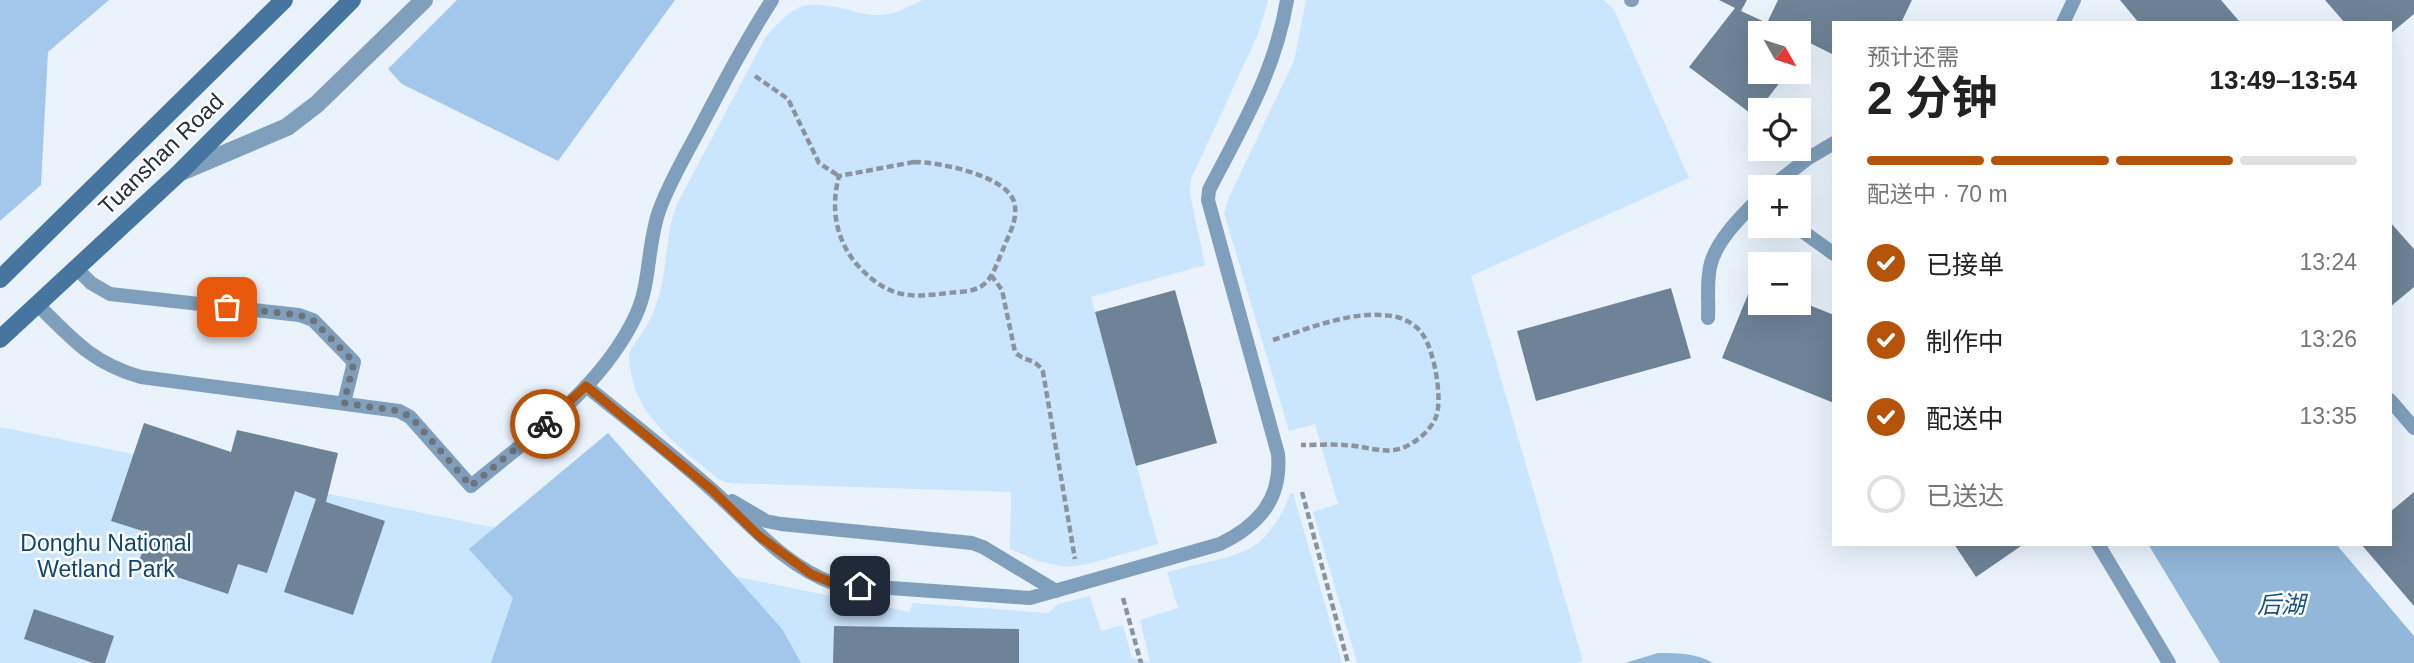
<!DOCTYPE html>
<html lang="zh">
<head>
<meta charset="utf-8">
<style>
	body { margin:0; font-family:Arial,"Noto Sans SC",sans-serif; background:#f2f2f2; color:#222; height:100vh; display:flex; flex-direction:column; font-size:26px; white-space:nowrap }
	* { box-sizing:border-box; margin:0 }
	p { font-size:23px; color:#767676 }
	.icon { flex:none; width:38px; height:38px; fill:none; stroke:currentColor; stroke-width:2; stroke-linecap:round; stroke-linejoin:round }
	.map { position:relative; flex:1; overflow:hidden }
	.side { position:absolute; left:1832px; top:21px; width:560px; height:525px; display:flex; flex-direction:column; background:#fff; border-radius:0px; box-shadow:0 7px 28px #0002 }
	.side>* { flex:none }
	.needle { width:46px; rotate:129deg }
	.controls { position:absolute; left:1748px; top:21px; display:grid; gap:14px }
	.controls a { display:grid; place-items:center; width:63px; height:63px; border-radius:0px; background:#fff; box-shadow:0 7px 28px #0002; font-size:35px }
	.pin { position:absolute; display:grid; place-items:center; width:60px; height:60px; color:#fff; margin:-30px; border-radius:14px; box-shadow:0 4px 10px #0006 }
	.courier { position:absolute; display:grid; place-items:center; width:70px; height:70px; margin:-35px; border:5px solid #b45309; border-radius:50%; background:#fff; color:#222; box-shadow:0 2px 9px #0007 }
	.overview em { font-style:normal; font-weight:700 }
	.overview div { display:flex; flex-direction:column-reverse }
	.overview { display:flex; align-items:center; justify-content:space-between; height:119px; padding:0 35px }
	h1 { font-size:46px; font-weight:700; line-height:52px }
	.bar { display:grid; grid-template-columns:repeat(4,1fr); gap:10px 7px; align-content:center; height:84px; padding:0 35px }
	.bar i { height:9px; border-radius:5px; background:#e0e0e0 }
	.bar .selected { background:#b45309 }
	.bar p { grid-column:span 4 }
	ol { padding:0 35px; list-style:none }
	li { display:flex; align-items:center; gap:21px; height:77px }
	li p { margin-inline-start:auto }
	li .icon { padding:7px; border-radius:50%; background:#b45309; color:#fff; stroke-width:4 }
	li:last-child { color:#767676 }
	li i { width:38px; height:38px; border:4px solid #e0e0e0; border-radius:50% }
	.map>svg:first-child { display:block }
	.green { fill:#cae5fe }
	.forest { fill:#a2c7ea }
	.water { fill:#92b7d9 }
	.building { fill:#6e8397 }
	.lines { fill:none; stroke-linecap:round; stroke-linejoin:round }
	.path { stroke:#8b949d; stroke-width:4.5; stroke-dasharray:7 3.5; stroke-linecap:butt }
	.lane { stroke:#7f9fbc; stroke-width:14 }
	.street { stroke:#7f9fbc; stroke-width:18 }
	.secondary { stroke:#46769f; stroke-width:18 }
	.done { stroke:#6b747c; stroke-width:7; stroke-dasharray:0 12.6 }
	.route { stroke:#b45309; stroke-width:9 }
	.labels { text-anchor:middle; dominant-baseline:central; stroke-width:5; stroke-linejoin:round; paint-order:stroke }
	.street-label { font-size:23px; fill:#262f37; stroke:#fff }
	.park-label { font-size:23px; fill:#0c4773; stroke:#fff }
	.water-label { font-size:24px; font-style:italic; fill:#1b537f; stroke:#fff }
</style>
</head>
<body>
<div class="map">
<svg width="2414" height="663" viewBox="0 0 2414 663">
	<rect width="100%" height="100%" fill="#eaf3fc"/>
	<!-- green -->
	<path class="green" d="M923,0H1268L1259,32L1191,179L1190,194L1205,265L1091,297L1158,544L1088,564L1067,567L1038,561L1010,549L1011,492L728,483L718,479C684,450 639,421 631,373C630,366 628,358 630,351C633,345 638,339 642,333C649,323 654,311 658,299C668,267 665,235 677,204L765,38C797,2 803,0 850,10C860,13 872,16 882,15C896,14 910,6 923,0Z
		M1306,0H1604L1614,10L1689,178L1471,276L1583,661L1576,663H1357L1313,512L1338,504L1315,424L1289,431L1224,213L1230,195L1294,61Z
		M0,427L910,612L912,603L1048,613L1058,604L1090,596L1101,631L1123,625L1132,658L1150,662L1140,620L1178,608L1167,572C1192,565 1224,560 1247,550C1266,541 1284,514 1290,494L1293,493L1342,663H0Z"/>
	<!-- forest -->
	<path class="forest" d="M0,0H109L48,52L41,185L0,221Z
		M457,0H675L558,161L402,84L388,69Z
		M608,433L782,629L801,663H491L513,598L469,549Z"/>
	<!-- water -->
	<path class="water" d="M2148,544H2336L2414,636V663H2220Z
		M1658,653C1677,653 1697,653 1713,663H1625Z"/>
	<!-- building -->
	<path class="building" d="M1719,0H1747L1741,11L1767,23L1778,0H1912L1901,23H1834V55L1810,43L1799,58V33H1760V72H1788L1754,116L1689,67L1735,8Z
		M2120,0H2221L2239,21L2139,23Z
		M2325,0H2414V14L2390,34V23H2345Z
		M2390,222L2414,249V287L2390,307Z
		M1753,282L1760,285V303H1799V301L1834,315V403L1722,358Z
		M1671,288L1691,358L1536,401L1517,331Z
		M1175,290L1217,443L1136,466L1095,312Z
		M144,423L231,452L237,430L338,453L326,502L385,521L353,615L284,592L316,499L295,491L267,573L238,564L228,594L138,564L149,533L111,521Z
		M2414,492V606L2361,544H2390V512Z
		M1954,544H2024L1976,577Z
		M34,609L114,636L105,663H93L24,639Z
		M834,626L1019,629V663H833Z"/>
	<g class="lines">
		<!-- path -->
		<path class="path" d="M755,76L788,99L819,163L839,176
			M914,162C939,162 1012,176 1015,206C1017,221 1009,234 1004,247C998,260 993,280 980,287C971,292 958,292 948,293C910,298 890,298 861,269C836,243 830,210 839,176Z
			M991,275L1002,290L1015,352C1024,362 1036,358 1043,372L1075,559
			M1273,340C1310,328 1357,308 1397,317C1407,320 1418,326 1423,335C1434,350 1443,399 1436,417C1430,431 1416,443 1402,448C1383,455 1363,445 1344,445C1330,444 1315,445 1301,445
			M1302,492L1348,663
			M1123,598L1141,663"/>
		<!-- lane -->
		<path class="lane" d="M1631,0H1632
			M2063,23L2074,0
			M1771,187L1807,159L1834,143
			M1795,226L1834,254
			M76,268L91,283L110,294L299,315L313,320L354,362L344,403
			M37,304C72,339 92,363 141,377L399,411L410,417L471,486C531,436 602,388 636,315C651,282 647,245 659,211C669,183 685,156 699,130C722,86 745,42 772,0
			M1708,318C1709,300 1706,280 1711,263C1718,238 1743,215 1760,197
			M586,386C628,420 671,453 711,489C750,523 784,566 835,584L1030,598L1220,544C1259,525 1282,499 1278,454L1208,200L1209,190C1242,126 1275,72 1287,0
			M2390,400L2414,428
			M732,501L766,521L781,524L972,543L983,547L1056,591
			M2098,544L2169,663"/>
		<!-- street -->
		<path class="street" d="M181,172L287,127L317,104L424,0"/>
		<!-- secondary -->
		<path class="secondary" d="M0,279L284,0
			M0,339L178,174L352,0"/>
	</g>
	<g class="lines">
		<!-- done -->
		<path class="done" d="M227,307L299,315L313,320L354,362L344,403L399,411L411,417L471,486L545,424"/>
		<!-- route -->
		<path class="route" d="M545,424L586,386L712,490L759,536L811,574L835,584L860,586"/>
	</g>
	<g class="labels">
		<!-- street labels -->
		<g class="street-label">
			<text transform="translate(161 154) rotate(-44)">Tuanshan Road</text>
		</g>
		<!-- park labels -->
		<g class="park-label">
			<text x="106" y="543">Donghu National<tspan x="106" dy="26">Wetland Park</tspan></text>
		</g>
		<!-- water labels -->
		<g class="water-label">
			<text x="2281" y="604">后湖</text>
		</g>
	</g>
</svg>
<div class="controls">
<a><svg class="needle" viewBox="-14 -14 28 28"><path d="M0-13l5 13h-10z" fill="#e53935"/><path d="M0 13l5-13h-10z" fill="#767676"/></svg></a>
<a><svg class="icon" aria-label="locate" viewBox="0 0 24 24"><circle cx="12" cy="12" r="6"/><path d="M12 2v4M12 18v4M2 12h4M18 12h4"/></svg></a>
<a>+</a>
<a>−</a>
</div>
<div class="pin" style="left:227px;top:307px;background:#ea580c"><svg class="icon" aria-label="bag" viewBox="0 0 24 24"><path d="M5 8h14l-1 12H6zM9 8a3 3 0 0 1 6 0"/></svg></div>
<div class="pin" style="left:860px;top:586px;background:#1f2937"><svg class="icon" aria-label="home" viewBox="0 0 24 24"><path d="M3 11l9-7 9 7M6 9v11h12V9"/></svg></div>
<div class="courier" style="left:545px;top:424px"><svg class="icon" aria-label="bike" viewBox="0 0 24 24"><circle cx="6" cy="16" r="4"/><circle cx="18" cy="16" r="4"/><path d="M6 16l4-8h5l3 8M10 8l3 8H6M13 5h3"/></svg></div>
<section class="side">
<div class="overview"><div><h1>2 分钟</h1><p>预计还需</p></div><em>13:49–13:54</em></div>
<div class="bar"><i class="selected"></i><i class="selected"></i><i class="selected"></i><i></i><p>配送中 · 70 m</p></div>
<ol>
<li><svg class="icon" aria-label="check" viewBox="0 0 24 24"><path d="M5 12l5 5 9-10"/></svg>已接单<p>13:24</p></li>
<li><svg class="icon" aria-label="check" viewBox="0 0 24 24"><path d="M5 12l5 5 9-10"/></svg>制作中<p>13:26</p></li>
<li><svg class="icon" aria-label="check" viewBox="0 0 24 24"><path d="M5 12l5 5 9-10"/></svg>配送中<p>13:35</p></li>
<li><i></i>已送达</li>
</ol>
</section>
</div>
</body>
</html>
